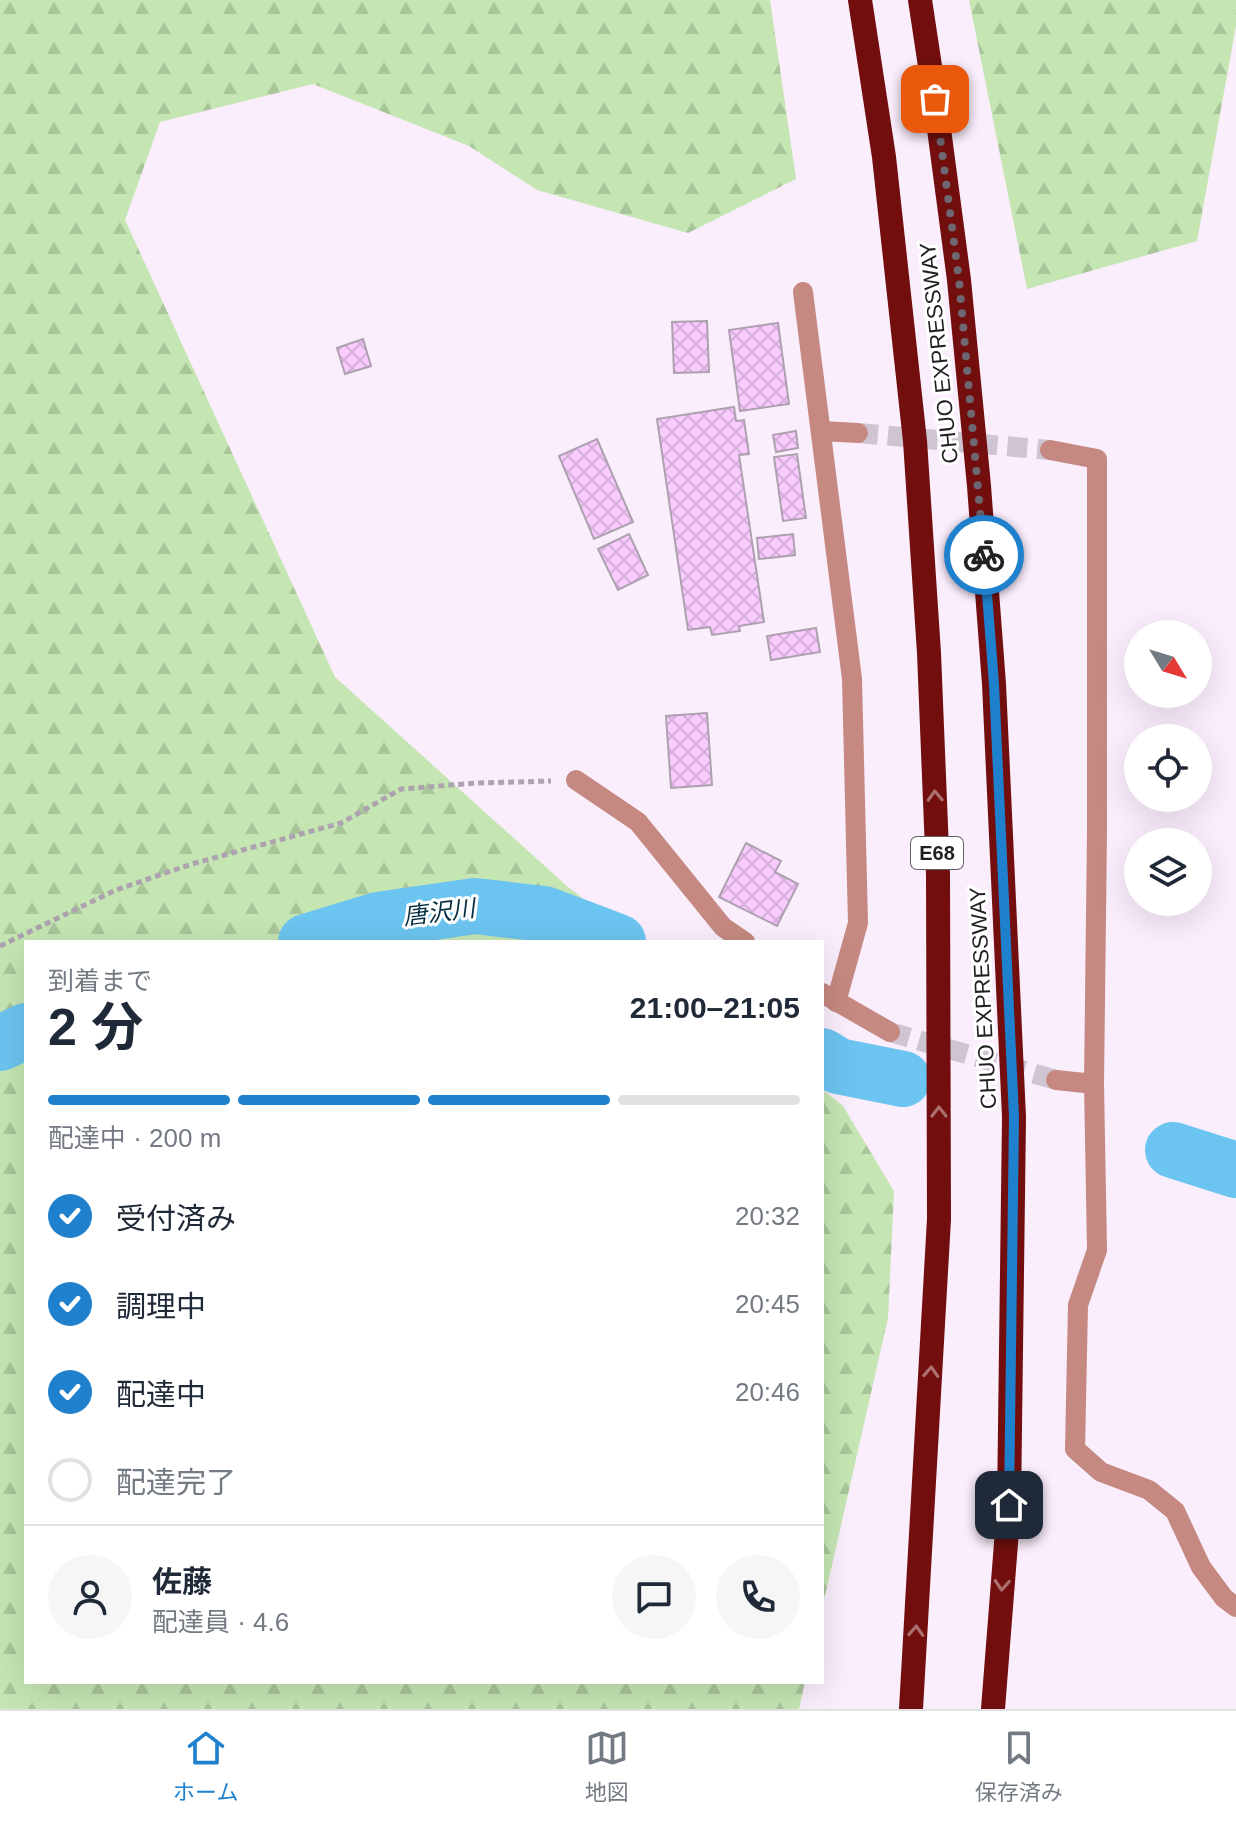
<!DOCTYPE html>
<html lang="ja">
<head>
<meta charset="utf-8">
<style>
	body { margin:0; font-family:Arial,"Noto Sans JP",sans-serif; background:#f6f6f7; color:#1f2937; height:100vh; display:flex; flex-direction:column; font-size:30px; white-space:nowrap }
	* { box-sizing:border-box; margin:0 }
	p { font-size:26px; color:#747a83 }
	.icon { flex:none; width:44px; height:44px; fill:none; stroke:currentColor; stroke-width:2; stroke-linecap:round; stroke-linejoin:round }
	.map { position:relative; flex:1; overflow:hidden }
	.details { position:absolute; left:24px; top:940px; width:800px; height:744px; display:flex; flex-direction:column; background:#fff; border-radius:0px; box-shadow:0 8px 32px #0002 }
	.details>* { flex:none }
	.needle { width:52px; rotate:128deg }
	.fabs { position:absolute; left:1124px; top:620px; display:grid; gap:16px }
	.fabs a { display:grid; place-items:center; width:88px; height:88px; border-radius:50%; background:#fff; box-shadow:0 8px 32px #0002; font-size:40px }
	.pin { position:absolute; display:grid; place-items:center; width:68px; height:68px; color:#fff; margin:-34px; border-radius:16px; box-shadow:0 4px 12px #0006 }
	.courier { position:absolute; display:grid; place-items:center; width:80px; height:80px; margin:-40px; border:6px solid #1f81cd; border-radius:50%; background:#fff; color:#222; box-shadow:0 2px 10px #0007 }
	.overview em { font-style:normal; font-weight:700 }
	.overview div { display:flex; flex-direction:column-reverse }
	.overview { display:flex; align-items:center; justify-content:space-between; height:136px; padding:0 24px }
	h1 { font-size:52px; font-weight:700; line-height:60px }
	.bar { display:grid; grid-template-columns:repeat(4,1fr); gap:12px 8px; align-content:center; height:96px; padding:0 24px }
	.bar i { height:10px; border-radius:6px; background:#e0e1e3 }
	.bar .on { background:#1f81cd }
	.bar p { grid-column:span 4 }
	.line { display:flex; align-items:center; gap:20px; padding:0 24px; border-top:2px solid #e0e1e3 }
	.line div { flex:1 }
	.round { display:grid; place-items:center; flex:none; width:84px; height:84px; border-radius:42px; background:#f6f6f7 }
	ol { padding:0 24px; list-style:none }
	li { display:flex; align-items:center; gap:24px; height:88px }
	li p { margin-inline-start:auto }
	li .icon { padding:8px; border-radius:50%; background:#1f81cd; color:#fff; stroke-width:4 }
	li:last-child { color:#747a83 }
	li i { width:44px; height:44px; border:4px solid #e0e1e3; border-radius:50% }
	.tab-bar { display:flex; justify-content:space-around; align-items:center; height:112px; border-top:2px solid #e0e1e3; background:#fff; font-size:22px; color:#747a83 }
	.tab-bar a { display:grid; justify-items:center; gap:4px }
	.tab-bar .on { color:#1f81cd }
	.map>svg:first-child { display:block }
	.forest { fill:url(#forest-firs) }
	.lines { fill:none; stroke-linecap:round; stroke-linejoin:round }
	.river { stroke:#6cc4f0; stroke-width:56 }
	.building { fill:url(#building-cross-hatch); stroke:#ada1af; stroke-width:2 }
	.minor-tunnel { stroke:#cfc4d1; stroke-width:20; stroke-dasharray:20 10; stroke-linecap:butt }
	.path { stroke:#ada3af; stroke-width:5; stroke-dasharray:6 4; stroke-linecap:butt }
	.minor { stroke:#c58981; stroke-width:20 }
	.highway { stroke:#720f0e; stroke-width:24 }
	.oneway { stroke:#aa6f6e }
	.done { stroke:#6e6670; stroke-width:8; stroke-dasharray:0 14.4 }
	.route { stroke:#1f81cd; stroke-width:10 }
	.labels { text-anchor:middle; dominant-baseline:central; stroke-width:6; stroke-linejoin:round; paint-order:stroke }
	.shield { fill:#fff; stroke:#656266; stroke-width:2 }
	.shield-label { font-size:20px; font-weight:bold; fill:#231e24 }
	.street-label { font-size:22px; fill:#231e24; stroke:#fff }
	.water-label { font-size:24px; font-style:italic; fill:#052f41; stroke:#fff }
</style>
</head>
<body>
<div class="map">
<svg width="1236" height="1709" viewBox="0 0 1236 1709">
	<defs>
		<pattern id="forest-firs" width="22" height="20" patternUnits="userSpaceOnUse" patternTransform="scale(2)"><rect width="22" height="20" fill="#c5e6b3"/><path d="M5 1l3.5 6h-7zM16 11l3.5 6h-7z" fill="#a9c59a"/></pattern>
		<pattern id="building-cross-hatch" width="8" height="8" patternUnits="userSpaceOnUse" patternTransform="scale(2)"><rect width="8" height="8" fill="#f9cbff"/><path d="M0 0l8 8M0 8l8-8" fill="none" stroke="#d5aeda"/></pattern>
	</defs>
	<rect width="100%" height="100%" fill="#faedfc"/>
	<!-- forest -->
	<path class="forest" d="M0,0H770L796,179L688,233L537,190L469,146L313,84L160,122L125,220L335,677L567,886L638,942H26V1682H805L799,1709H0Z
		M969,0H1236V26L1197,241L1027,289Z
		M822,1089L843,1106L894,1191L888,1318L822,1609Z"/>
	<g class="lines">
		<!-- river -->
		<path class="river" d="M306,942L378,920L475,906L544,914L618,942
			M0,1043L26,1031
			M822,1056L838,1066L903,1079
			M1173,1150L1236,1170"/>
	</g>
	<!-- building -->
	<path class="building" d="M707,321L709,372L674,373L672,322Z
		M778,323L789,404L740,411L729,330Z
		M363,339L371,366L345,374L337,348Z
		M734,407L736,421L744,420L749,454L739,455L764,622L739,626L740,631L712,635L710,627L688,630L657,419Z
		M796,431L798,448L776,452L773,435Z
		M597,439L633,522L594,539L559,456Z
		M797,454L806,518L783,521L774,457Z
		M629,534L648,575L618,590L598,549Z
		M793,534L795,555L759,559L757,538Z
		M816,628L820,652L771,660L767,636Z
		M707,713L712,785L671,788L666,716Z
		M746,843L781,861L775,872L798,884L777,926L719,897Z"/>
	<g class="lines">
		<!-- minor-tunnel -->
		<path class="minor-tunnel" d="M858,433L1050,450
			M890,1032L1056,1080"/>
		<!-- path -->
		<path class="path" d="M0,946L116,890L192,864L341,823L401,789L478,783L551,781"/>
		<!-- minor -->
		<path class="minor" d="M803,292L852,679L858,923L836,1002
			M821,431L858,433
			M1050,450L1097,459V831L1094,1084L1097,1250L1078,1305L1075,1449L1101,1472L1149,1490L1175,1511L1201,1567L1224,1598L1236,1607
			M576,780L638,822L723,927L745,942
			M822,993L890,1032
			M1056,1080L1094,1084"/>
		<!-- highway -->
		<path class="highway" d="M860,0L884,157L915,441L929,653L938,875L939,1219L911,1709
			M920,0L935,99L959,280L979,486L994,684L1014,1117L1009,1505L993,1709"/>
	</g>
	<!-- one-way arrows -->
	<defs><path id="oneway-chevron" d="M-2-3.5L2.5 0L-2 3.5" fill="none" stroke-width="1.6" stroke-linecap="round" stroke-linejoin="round" transform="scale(2)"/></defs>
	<g class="oneway">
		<use href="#oneway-chevron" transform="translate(935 796) rotate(-92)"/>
		<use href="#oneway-chevron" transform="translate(939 1112) rotate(-90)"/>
		<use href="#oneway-chevron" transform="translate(931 1372) rotate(-87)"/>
		<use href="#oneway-chevron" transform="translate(1002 1585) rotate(94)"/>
		<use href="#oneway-chevron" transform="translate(916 1631) rotate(-87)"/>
	</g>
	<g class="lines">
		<!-- done -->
		<path class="done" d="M935,99L959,280L984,555"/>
		<!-- route -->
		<path class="route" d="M984,555L994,684L1014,1117L1009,1505"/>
	</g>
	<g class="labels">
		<!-- shield labels -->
		<rect class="shield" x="911" y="837" width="52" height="32" rx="6"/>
		<g class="shield-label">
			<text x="937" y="853">E68</text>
		</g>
		<!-- street labels -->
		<g class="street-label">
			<text transform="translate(939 353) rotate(-96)">CHUO EXPRESSWAY</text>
			<text transform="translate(983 998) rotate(-93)">CHUO EXPRESSWAY</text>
		</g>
		<!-- water labels -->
		<g class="water-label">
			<text transform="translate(439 912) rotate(-7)">唐沢川</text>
		</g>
	</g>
</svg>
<div class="fabs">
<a><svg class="needle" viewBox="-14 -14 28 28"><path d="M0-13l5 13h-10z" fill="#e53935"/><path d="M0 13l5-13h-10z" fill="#747a83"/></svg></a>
<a><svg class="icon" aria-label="locate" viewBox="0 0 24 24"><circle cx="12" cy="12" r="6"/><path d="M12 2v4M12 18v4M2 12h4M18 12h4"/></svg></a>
<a><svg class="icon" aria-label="layers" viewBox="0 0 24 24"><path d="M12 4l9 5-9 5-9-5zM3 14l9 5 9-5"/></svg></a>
</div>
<div class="pin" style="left:935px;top:99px;background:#ea580c"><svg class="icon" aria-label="bag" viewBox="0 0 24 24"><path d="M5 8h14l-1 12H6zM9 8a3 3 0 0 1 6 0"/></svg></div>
<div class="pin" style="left:1009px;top:1505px;background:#1f2937"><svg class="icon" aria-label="home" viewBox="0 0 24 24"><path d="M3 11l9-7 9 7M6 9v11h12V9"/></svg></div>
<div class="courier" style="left:984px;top:555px"><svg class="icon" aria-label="bike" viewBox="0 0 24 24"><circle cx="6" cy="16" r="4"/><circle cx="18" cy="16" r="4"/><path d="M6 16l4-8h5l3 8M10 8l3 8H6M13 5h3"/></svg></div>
<section class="details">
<div class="overview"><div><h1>2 分</h1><p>到着まで</p></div><em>21:00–21:05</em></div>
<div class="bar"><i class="on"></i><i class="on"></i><i class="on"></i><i></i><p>配達中 · 200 m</p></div>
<ol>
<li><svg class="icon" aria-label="check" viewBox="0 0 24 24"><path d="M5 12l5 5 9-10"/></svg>受付済み<p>20:32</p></li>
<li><svg class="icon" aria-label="check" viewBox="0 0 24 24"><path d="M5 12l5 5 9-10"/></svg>調理中<p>20:45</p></li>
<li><svg class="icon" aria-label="check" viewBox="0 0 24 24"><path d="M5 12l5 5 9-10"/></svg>配達中<p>20:46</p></li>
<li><i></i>配達完了</li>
</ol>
<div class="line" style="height:144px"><a class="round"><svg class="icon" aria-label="person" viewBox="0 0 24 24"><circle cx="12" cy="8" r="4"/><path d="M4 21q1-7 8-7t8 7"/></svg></a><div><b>佐藤</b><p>配達員 · 4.6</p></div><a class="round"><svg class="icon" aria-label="chat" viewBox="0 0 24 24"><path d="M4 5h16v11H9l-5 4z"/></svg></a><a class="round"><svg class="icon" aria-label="phone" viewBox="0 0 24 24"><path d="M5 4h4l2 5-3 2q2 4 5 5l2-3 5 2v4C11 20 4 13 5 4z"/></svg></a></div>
</section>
</div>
<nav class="tab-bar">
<a class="on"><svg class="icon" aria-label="home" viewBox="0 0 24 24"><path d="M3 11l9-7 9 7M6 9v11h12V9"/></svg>ホーム</a>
<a><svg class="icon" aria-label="map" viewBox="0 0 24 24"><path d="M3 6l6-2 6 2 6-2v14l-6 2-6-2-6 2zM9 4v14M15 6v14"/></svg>地図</a>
<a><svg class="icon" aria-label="saved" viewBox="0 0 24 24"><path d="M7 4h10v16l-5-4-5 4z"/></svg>保存済み</a>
</nav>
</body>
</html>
